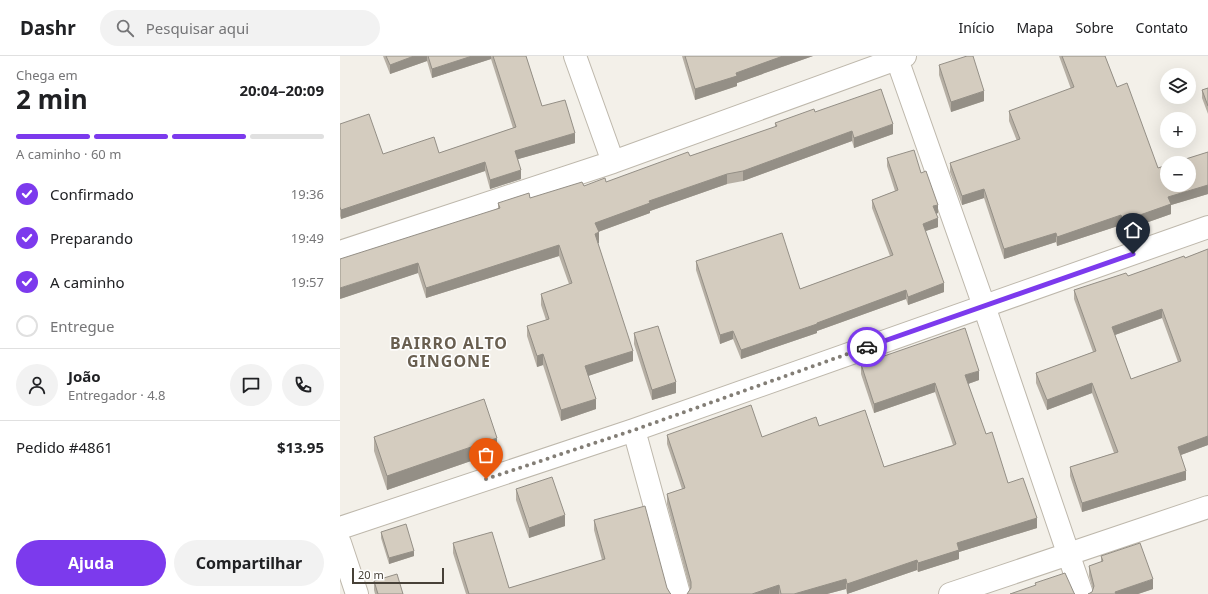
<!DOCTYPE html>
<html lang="pt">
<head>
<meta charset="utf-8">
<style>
	body { margin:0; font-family:"Noto Sans",sans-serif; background:#f2f2f2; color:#202124; height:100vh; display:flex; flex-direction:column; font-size:15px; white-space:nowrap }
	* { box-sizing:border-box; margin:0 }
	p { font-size:13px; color:#757577 }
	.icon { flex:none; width:22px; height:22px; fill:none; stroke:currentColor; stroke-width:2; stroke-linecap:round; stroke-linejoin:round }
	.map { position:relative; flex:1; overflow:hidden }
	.side { display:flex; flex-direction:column; background:#fff; width:340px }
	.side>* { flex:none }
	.buttons { position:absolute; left:820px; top:12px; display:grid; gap:8px }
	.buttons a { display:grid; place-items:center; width:36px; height:36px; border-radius:50%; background:#fff; box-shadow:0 4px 16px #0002; font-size:20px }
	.scale { position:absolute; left:12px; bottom:10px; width:92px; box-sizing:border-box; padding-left:4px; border:2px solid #474138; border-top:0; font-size:11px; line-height:14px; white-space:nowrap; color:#474138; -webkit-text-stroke:3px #fff; paint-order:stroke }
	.pin { position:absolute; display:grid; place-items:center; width:34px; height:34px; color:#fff; margin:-41px -17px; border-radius:50% 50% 50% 0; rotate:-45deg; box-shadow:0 0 4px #0007 }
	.pin .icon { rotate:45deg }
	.courier { position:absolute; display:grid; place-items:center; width:40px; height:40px; margin:-20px; border:3px solid #7c3aed; border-radius:50%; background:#fff; color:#222; box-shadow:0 1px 5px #0007 }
	.overview em { font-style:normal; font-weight:700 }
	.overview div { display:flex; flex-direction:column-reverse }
	.overview { display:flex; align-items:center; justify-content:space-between; height:68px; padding:0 16px }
	h1 { font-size:26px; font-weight:700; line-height:30px }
	.bar { display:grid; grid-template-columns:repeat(4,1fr); gap:6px 4px; align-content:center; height:48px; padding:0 16px }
	.bar i { height:5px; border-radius:3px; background:#e0e0e0 }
	.bar .current { background:#7c3aed }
	.bar p { grid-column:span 4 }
	.line { display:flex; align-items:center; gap:10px; padding:0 16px; border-top:1px solid #e0e0e0 }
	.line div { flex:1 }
	.round { display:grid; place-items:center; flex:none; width:42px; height:42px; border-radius:21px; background:#f2f2f2 }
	ol { padding:0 16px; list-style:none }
	li { display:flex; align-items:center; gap:12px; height:44px }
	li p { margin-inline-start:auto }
	li .icon { padding:4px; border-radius:50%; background:#7c3aed; color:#fff; stroke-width:4 }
	li:last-child { color:#757577 }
	li i { width:22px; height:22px; border:2px solid #e0e0e0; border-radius:50% }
	.action { display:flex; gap:8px; margin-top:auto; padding:8px 16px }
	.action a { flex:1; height:46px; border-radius:24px; background:#7c3aed; color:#fff; font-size:16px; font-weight:700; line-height:46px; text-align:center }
	.action a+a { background:#f2f2f2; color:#202124 }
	header { display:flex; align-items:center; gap:24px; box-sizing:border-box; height:56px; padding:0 20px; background:#fff; border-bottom:1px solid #e0e0e0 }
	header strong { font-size:19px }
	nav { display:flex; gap:22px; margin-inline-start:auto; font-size:14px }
	.search { width:280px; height:36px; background:#f2f2f2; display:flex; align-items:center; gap:10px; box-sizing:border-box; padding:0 14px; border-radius:22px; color:#757577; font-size:15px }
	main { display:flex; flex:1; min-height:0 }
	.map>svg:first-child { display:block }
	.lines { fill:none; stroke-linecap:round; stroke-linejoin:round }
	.minor-casing { stroke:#beb8ac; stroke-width:24 }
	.minor { stroke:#fff; stroke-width:22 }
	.wall { fill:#b6afa4; fill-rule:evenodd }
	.shaded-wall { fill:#948f86 }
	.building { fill:#d4ccbf; stroke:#948f86; fill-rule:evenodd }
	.done { stroke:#837e76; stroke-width:4; stroke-dasharray:0 7.2 }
	.route { stroke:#7c3aed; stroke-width:5 }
	.labels { text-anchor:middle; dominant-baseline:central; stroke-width:3; stroke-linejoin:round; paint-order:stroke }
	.district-label { font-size:16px; font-weight:bold; letter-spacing:1px; fill:#695f50; stroke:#fff }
</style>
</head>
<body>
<header>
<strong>Dashr</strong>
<div class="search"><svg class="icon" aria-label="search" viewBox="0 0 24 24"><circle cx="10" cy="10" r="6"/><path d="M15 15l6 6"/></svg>Pesquisar aqui</div>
<nav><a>Início</a><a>Mapa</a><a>Sobre</a><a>Contato</a></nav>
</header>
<main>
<section class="side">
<div class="overview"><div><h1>2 min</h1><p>Chega em</p></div><em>20:04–20:09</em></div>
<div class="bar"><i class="current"></i><i class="current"></i><i class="current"></i><i></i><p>A caminho · 60 m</p></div>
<ol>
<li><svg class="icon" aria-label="check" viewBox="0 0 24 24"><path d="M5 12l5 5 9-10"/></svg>Confirmado<p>19:36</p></li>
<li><svg class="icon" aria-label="check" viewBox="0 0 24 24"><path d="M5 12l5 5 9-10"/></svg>Preparando<p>19:49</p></li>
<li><svg class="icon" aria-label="check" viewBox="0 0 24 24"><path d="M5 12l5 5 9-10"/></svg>A caminho<p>19:57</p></li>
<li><i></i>Entregue</li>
</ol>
<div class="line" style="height:72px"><a class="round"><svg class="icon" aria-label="person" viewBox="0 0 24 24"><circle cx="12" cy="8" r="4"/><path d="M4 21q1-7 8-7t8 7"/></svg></a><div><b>João</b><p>Entregador · 4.8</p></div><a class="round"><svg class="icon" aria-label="chat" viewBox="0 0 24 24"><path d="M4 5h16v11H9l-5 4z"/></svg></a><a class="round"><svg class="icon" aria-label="phone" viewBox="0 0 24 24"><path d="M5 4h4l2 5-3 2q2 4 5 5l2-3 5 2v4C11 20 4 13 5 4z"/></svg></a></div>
<div class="line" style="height:52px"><div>Pedido #4861</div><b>$13.95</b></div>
<div class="action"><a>Ajuda</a><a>Compartilhar</a></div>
</section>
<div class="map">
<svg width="868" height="538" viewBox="0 0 868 538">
	<rect width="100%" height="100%" fill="#f3f0e9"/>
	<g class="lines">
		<defs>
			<path id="minor" d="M235,0L273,106
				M556,0L644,250L742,538
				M0,196L273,106L565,0
				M294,374L339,538
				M0,472L294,374L868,171
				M0,487L17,538
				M610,538L868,451"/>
		</defs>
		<!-- minor casing -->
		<use href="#minor" class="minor-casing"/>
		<!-- minor -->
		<use href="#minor" class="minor"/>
	</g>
	<!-- wall -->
	<path class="wall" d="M43,0H186L202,50L235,87L178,103L181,123L150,133L145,115L1,163L0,160V68L43,98L99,97L173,72L151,3L92,22L87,5L50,18Z
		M342,0H473L397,27V30L355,44Z
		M719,0H765L777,31L818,112L868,96V138L831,149V158L783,175L781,169L717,190L716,186L664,203L644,142L622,149L610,116V107L677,85L669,65V55L731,33Z
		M599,9L644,45L611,56L599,19Z
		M868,32V58L862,42V34Z
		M475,56L553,78L514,92L512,85L403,125L387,128L310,155V157L258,176L259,187H258L293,305L248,320L256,353L221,365L203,309L197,311L187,280V270L206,264L201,249V238L229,228L219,200L86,242L78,217L0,243L158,152V147L190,142L266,126L350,100L435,71V67Z
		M547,102L581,117L598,157L596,158L598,171L585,175L604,236L568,249L566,243L477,275V277L401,303L393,283L380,288L356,214V205L460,233L550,200L532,152V144L555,135L547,110Z
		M868,193V389L841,399L846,424L742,456L730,420V411L774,397L752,337L707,354L696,327V317L753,296L734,243V234L788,220L845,202ZM822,262L838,306L791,323L775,279Z
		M294,277L336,337L312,344L294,288Z
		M521,308L639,324L628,328L646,378L668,427L697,472L619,496V503L578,516L577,514L507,538L506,533L487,538H347L350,533L327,448V438L342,433L327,388V379L422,381L479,370L544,411L613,389L595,336L534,357L521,318Z
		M34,381L157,396L47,434L34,395Z
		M176,433L225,470L189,482L176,444Z
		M254,464L327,532L330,537L331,538H126L113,497V487L169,532L262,504L254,474Z
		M41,476L74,500L49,508L41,482Z
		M761,500L813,533L798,538H748L752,536L753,534L749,520V510L761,506Z
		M34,525L63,538H35L34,534Z"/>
	<!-- shaded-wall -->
	<path class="shaded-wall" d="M74,0H87V5L50,18V9Z
		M132,0H151V3L92,22V13Z
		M443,0H473L397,27V30L355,44V33L396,17Z
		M644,35V45L611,56V46Z
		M553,68V78L514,92V82Z
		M512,75V85L403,125V115Z
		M235,77V87L175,104V95Z
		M145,106V115L1,163V154Z
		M181,114V123L150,133V124Z
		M387,118V128L310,155V157L255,177V167L309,145Z
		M868,129V138L831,149V158L783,175V165L828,141Z
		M644,133V142L622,149V140Z
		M598,149V157L593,159V150Z
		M781,159V169L717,190V181Z
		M598,162V171L583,176V168Z
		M259,176V187L255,188V178Z
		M716,177V186L664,203V193Z
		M219,189V200L86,242V232Z
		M78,207V217L0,243V232Z
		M604,227V236L568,249V241Z
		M566,234V243L477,275V277L401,303V294Z
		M822,253V262L772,280V271Z
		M393,275V283L380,288V279Z
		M293,295V305L245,321V310Z
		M203,298V309L197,311V300Z
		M639,315V324L625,329V319Z
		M336,326V337L312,344V334Z
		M595,327V336L534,357V348Z
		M752,327V337L707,354V344Z
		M256,343V353L221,365V354Z
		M868,380V389L838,400V391Z
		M157,382V396L47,434V420Z
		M846,415V424L742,456V447Z
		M225,459V470L189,482V472Z
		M697,462V472L619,496V503L578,516V507L617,487Z
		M74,495V500L49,508V502Z
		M577,504V514L507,538V528Z
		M506,523V533L487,538H454Z
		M813,523V533L798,538H775V536Z
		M439,529V538H412Z"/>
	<!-- building -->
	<path class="building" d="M46,0H74L50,9Z
		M88,0H132L92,13Z
		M153,0H186L202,50L225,44L235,77L175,95L181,114L150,124L145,106L1,154L0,151V68L29,58L43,98L94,81L99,97L176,71Z
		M345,0H443L396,17L397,20L355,33Z
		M627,0H633L644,35L611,46L599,9Z
		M722,0H765L777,31L787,27L818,112L827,109V129H849V107H833L868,96V129L828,141L831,148L783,165L781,159L717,181L716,177L664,193L644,133L622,140L610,107L680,83L669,55L734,31Z
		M868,32V50L862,34Z
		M541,33L553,68L514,82L512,75L403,115L387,118L309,145L310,147L255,167L259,176L255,178L293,295L245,310L256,343L221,354L203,298L197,300L187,270L209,263L201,238L232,227L219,189L86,232L78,207L0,232V203L160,152L158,147L189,137L190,142L242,126L244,130L265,122L266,126L348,96L350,100L437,70L435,67L474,53L475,56Z
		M574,94L581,117L586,115L598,149L593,150L598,162L583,168L604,227L568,241L566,234L477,267V268L401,294L393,275L380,279L356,205L442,177L460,233L553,199L532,144L558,134L547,102Z
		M868,193V380L838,391L846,415L742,447L730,411L778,396L752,327L707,344L696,317L756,295L734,234L786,217L788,220L844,200L845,202ZM822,253L841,305L791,323L772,271Z
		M318,270L336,326L312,334L294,277Z
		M625,272L639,315L625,319L646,378L652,376L668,427L683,422L697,462L617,487L619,494L578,507L577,504L507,528L506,523L454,538H441L439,529L412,538H347L351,532V526L327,438L345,432L327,379L411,349L422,381L476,361L479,370L525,354L544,411L612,390L616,388L595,327L534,348L521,308Z
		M144,343L157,382L47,420L34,381Z
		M212,421L225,459L189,472L176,433Z
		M305,450L327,532L330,537L331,538H129L113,487L152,476L169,532L265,503L254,464Z
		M66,468L74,495L49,502L41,476Z
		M800,487L813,523L775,536L776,538H748L752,536L754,530L749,510L763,505L761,500Z
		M725,517L734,537L735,538H670L696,529L695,527Z
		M57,518L63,538H38L34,525Z"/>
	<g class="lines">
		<!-- done -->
		<path class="done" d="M146,423L294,374L527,291"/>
		<!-- route -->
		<path class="route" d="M527,291L793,198"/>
	</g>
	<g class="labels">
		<!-- district labels -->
		<g class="district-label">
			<text x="109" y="287">BAIRRO ALTO<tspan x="109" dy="18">GINGONE</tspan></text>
		</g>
	</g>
</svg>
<div class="buttons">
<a><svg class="icon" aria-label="layers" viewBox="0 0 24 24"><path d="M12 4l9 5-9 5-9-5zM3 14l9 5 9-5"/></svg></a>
<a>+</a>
<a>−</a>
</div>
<div class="scale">20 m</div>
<div class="pin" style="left:146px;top:423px;background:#ea580c"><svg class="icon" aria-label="bag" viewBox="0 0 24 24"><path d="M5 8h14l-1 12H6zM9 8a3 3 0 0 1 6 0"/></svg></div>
<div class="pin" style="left:793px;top:198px;background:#1f2937"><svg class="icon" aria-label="home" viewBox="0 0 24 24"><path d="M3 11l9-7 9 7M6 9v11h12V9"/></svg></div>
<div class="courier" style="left:527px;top:291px"><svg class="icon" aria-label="car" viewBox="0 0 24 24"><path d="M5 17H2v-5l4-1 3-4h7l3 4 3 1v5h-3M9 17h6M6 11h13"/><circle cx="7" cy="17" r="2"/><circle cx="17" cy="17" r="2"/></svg></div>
</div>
</main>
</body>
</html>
